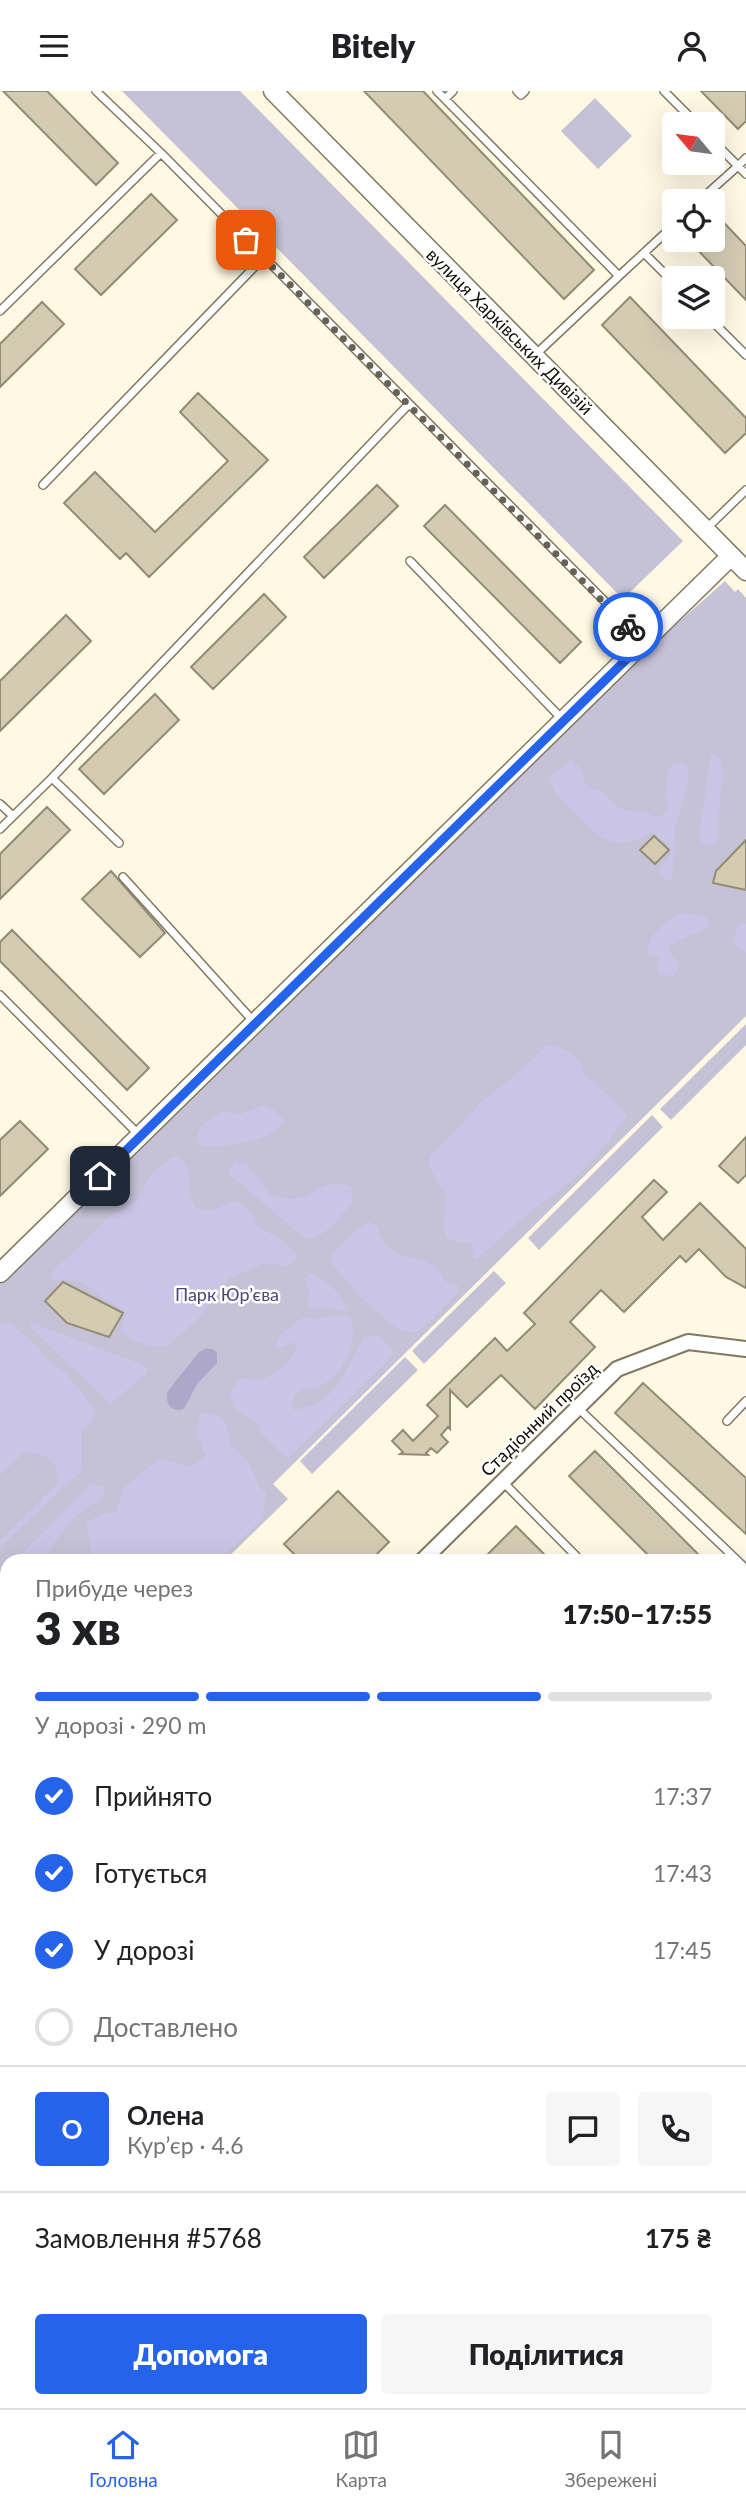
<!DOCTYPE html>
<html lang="uk">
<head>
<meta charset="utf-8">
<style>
	body { margin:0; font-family:Lato,sans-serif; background:#f6f6f6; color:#202124; height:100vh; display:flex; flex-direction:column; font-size:26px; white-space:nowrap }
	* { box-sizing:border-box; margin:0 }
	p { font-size:23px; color:#757577 }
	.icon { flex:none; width:38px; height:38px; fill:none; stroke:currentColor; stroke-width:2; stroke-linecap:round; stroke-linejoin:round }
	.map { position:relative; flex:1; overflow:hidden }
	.panel { position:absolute; left:0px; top:1463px; width:747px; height:854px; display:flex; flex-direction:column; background:#fff; border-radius:21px 21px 0 0; box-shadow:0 7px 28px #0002 }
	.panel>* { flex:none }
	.needle { width:46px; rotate:299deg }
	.controls { position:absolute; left:662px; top:21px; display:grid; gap:14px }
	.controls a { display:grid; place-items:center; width:63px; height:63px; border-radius:7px; background:#fff; box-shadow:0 7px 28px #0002; font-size:35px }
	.pin { position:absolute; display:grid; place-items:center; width:60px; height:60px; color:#fff; margin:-30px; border-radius:14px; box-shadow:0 4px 10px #0006 }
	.courier { position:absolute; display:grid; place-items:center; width:70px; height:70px; margin:-35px; border:5px solid #2563eb; border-radius:50%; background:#fff; color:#222; box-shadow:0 2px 9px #0007 }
	.head em { font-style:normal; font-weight:800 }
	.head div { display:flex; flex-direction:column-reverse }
	.head { display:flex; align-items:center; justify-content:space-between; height:119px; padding:0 35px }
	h1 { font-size:46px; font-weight:800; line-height:52px }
	.bar { display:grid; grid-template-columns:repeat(4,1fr); gap:10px 7px; align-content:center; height:84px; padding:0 35px }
	.bar i { height:9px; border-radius:5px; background:#e0e0e0 }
	.bar .active { background:#2563eb }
	.bar p { grid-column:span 4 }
	.line { display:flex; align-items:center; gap:18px; padding:0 35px; border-top:2px solid #e0e0e0 }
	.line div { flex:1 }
	.round { display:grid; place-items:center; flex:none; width:74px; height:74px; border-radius:7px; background:#f6f6f6 }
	ol { padding:0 35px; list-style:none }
	li { display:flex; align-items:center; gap:21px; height:77px }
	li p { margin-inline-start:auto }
	li .icon { padding:7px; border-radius:50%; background:#2563eb; color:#fff; stroke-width:4 }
	li:last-child { color:#757577 }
	li i { width:38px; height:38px; border:4px solid #e0e0e0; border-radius:50% }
	.cta { display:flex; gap:14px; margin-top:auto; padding:14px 35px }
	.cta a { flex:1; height:80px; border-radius:7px; background:#2563eb; color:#fff; font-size:28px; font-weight:800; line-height:80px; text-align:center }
	.cta a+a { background:#f6f6f6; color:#202124 }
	header { display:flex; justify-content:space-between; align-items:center; height:91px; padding:0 35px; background:#fff; font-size:32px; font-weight:800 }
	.dock { display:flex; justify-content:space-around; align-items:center; height:98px; border-top:2px solid #e0e0e0; background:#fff; font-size:19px; color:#757577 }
	.dock a { display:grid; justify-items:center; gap:4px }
	.dock .active { color:#2563eb }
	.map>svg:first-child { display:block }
	.green { fill:#c5c2d7 }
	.forest { fill:#cac5e7 }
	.water { fill:#ada8c9 }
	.building { fill:#d3cbb2; stroke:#938c74; stroke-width:2 }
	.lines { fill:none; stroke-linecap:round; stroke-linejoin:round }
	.service-casing { stroke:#807962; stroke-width:10 }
	.minor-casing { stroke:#807962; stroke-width:18 }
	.tertiary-casing { stroke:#807962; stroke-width:21 }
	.service { stroke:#fff; stroke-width:7 }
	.minor { stroke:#fff; stroke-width:14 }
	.tertiary { stroke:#fff; stroke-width:18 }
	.done { stroke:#666255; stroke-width:7; stroke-dasharray:0 12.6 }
	.route { stroke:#2563eb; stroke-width:9 }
	.labels { text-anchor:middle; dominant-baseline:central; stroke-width:5; stroke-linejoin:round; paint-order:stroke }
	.street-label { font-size:18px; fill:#141108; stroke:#fff }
	.park-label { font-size:18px; fill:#514676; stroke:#fff }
</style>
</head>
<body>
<header><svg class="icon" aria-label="menu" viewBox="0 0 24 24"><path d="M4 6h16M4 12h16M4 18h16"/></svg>Bitely<svg class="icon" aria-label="person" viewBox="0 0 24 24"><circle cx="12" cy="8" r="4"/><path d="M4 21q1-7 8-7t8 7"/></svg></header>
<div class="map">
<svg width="746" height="2317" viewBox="0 0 746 2317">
	<rect width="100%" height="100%" fill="#fff8e3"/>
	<!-- green -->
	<path class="green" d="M122,0H240L683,450L623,508Z
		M595,7L632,45L598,78L561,40Z
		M725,490L735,501L738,498L746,507V925L273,1393L288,1408L224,1470H7V1658L0,1665V1193L620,583Z
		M746,933V954L671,1029L660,1018Z
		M652,1024L663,1036L539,1159L528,1147Z
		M494,1180L506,1192L424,1273L412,1260Z
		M405,1266L418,1279L312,1383L300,1370Z
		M746,1953V2219L740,2213V1959Z"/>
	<!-- forest -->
	<path class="forest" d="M714,663L721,670C724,696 716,722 719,748L712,755L702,752L699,743L711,665Z
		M571,669L582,679L586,695L604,702L619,717L630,720L645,721L656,726L661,725L669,717L665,706L669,677L677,671L687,675L689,688L675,737L672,788L667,790L661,786L659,780L671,763L669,754L652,741C616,765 595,744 571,718C561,708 552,700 549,686Z
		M684,822L701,824L708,828L709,834C696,845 680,844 668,857L673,867L680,870L678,878L672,885L659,883L656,876L659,866L649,863C644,847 669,826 684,822Z
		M746,833V862L734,853L736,838L739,834Z
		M547,954L560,957L570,962L580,972L584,984L609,1005L627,1025L604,1056L571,1090L525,1125L478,1167L474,1168L471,1151L458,1152L445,1146L443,1128L447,1119L446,1101L439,1093L428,1073L431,1065L484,1009L516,984Z
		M264,1014C274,1018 279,1022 285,1032C263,1052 232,1055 204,1055L198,1050C197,1033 210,1030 222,1021L241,1023Z
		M179,1065C197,1085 183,1096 196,1118L213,1119L236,1109C247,1116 254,1122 256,1135L279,1147L298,1166L289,1175L265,1172L228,1188L220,1202L195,1231L166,1255L146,1254L135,1250L120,1240L124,1232V1219L104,1208L83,1191L64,1188L54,1190L51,1184L59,1173L69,1167L112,1122L120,1121L141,1105C144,1089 163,1068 179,1065Z
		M235,1071L247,1074L272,1105C279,1106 288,1109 294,1108C316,1105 330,1083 352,1097L353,1111C340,1125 326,1147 306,1148L228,1082Z
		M369,1131L377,1135C379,1140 381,1147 384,1151C400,1176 430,1157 444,1190L458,1194L457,1201C447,1212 429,1234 417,1240C396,1251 347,1189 333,1174L331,1166C342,1152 354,1140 369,1131Z
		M315,1183L337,1201L349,1220C335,1221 322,1212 308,1218L309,1200L305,1188L308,1184Z
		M333,1224L350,1226C362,1252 335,1303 303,1297L294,1306L291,1315L294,1319C336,1315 347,1277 364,1246L379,1245L394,1260L384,1274L288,1367L284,1365L261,1342L258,1332L234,1317L230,1301L240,1287C246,1287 252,1290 257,1290C272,1287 298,1268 297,1253L293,1251L280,1257L275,1254L281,1244L301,1227L317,1228Z
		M10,1232L37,1255L45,1267L65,1281L96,1320L91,1330L81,1340V1380L0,1456V1450L57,1393C63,1369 43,1362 24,1361L0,1384V1234Z
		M32,1232L143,1274L148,1278L147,1282L110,1313L31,1236L30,1233Z
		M201,1322L219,1325L226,1333L231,1353L249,1373L258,1394L266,1403L263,1427L219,1470H93L86,1431L106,1422H116L124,1397L153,1373L162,1368L191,1376L207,1364C198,1353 195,1336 201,1322Z
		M91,1393L105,1396L102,1408C77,1419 56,1445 44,1470H15Z
		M7,1477V1646L0,1653V1484Z"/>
	<!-- water -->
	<path class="water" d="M207,1257L214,1259L217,1262V1272L197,1293L184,1318C171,1322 165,1312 167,1301L199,1261Z"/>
	<!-- building -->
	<path class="building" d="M3,0H47L118,72L96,94Z
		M364,0H423L594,179L564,208Z
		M701,0H746V30L738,38Z
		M151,103L177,129L101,204L75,178Z
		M712,119L746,155V209L688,149H712Z
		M630,206L746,327V342L725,362L602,234Z
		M42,211L64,233L0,296V253Z
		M198,302L268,369L149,486L126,462L120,468L64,412L95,381L155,441L228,370L180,321Z
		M377,394L398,415L324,487L304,466Z
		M445,414L581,551L560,572L424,435Z
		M264,503L286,526L213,598L191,576Z
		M66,524L91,550L0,640V590Z
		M155,603L179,629L104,703L79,678Z
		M47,716L70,739L0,808V763Z
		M654,745L669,759L655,773L640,759Z
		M746,749V799L713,792L716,780Z
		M111,780L165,842L140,866L82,808Z
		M12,839L149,977L127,999L0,870V851Z
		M20,1030L48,1058L0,1105V1049Z
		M746,1046V1084L738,1092L719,1075Z
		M654,1089L667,1101L642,1126L663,1149L700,1112L746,1158V1197L726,1186L699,1158L686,1171L680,1165L624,1221L601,1199L570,1231L595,1256L535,1318L501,1284L467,1316L450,1299V1338L448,1336L441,1344L448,1351L437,1362L431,1357L426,1362L428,1364L400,1363L403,1361L392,1350L403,1339L413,1350L438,1325L427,1314L495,1247L507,1260L535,1233L524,1222Z
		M63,1191L123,1222L109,1246L67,1232L45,1210Z
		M643,1292L746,1387V1443L615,1322Z
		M595,1360L705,1470H654L569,1385Z
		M338,1400L389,1451L370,1470H301L284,1453Z
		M516,1435L551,1470H481Z"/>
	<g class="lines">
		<defs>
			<path id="service" d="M96,0L161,62L644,550
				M437,0L445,8L453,0
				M517,0L521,4L525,0
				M664,0L697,33
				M445,8L619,185L535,264
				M712,49L738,75L746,67
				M699,110L738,75L746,83
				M644,162L674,192
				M619,185L674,134
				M0,220L161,62
				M708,226L746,264
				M43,394L263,167
				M706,438L746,399
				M410,470L563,629
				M52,687L119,752
				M0,713L13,725
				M0,738L52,687L409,313
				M123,786L254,931
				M0,904L140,1045
				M578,1317L738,1470
				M727,1330L746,1310
				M503,1391L581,1470
				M740,1472L746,1478
				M740,1605L746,1599
				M0,2069L7,2076
				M233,2310L239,2317
				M701,2310L708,2317"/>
			<path id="minor" d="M422,1470L617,1278L688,1251L746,1258
				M0,1883L7,1876"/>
			<path id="tertiary" d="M273,0L746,480
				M0,1182L731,465"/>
		</defs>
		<!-- service casing -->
		<use href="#service" class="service-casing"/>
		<!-- minor casing -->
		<use href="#minor" class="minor-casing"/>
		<!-- tertiary casing -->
		<use href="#tertiary" class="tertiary-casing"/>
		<!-- service -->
		<use href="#service" class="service"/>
		<!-- minor -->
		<use href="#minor" class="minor"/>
		<!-- tertiary -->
		<use href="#tertiary" class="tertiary"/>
	</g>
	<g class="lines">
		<!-- done -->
		<path class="done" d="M246,149L628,536"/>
		<!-- route -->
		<path class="route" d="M100,1085L644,551L628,536"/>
	</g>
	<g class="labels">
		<!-- street labels -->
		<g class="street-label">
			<text transform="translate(510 240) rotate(45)">вулиця Харківських Дивізій</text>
			<text transform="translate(539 1328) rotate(-44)">Стадіонний проїзд</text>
		</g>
		<!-- park labels -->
		<g class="park-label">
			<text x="227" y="1203">Парк Юр’єва</text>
		</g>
	</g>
</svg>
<div class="controls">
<a><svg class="needle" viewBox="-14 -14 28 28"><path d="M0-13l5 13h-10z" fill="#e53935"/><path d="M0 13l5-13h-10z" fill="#757577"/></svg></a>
<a><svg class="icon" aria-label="locate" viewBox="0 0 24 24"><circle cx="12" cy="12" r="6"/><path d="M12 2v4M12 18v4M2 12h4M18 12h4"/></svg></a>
<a><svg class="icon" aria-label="layers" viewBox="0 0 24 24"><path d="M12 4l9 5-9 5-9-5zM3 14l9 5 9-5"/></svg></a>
</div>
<div class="pin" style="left:246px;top:149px;background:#ea580c"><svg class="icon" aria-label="bag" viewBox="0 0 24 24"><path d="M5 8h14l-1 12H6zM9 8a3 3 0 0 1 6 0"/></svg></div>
<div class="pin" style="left:100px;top:1085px;background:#1f2937"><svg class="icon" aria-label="home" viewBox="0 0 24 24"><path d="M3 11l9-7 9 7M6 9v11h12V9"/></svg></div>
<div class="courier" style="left:628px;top:536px"><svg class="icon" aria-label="bike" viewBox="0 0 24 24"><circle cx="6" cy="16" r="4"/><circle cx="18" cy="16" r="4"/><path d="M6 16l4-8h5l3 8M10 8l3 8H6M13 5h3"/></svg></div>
<section class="panel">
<div class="head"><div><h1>3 хв</h1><p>Прибуде через</p></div><em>17:50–17:55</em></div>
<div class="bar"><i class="active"></i><i class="active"></i><i class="active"></i><i></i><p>У дорозі · 290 m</p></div>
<ol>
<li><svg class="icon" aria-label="check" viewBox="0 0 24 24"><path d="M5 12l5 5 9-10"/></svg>Прийнято<p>17:37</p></li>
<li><svg class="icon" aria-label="check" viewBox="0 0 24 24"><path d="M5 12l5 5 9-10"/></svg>Готується<p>17:43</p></li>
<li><svg class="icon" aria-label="check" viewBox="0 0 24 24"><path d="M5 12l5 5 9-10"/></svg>У дорозі<p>17:45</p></li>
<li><i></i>Доставлено</li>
</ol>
<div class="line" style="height:126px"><b class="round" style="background:#2563eb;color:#fff">О</b><div><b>Олена</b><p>Кур’єр · 4.6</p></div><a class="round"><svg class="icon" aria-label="chat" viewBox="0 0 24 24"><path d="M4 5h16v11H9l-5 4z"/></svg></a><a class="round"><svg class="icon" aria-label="phone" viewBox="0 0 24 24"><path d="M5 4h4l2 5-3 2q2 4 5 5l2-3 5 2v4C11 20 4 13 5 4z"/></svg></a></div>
<div class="line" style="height:91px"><div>Замовлення #5768</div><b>175 ₴</b></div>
<div class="cta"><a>Допомога</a><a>Поділитися</a></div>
</section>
</div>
<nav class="dock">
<a class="active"><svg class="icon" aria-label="home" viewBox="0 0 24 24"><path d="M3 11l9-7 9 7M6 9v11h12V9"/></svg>Головна</a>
<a><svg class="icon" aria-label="map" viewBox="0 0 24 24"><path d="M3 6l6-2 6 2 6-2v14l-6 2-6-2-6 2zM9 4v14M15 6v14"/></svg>Карта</a>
<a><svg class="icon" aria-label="saved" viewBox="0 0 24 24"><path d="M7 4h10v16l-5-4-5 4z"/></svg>Збережені</a>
</nav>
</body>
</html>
